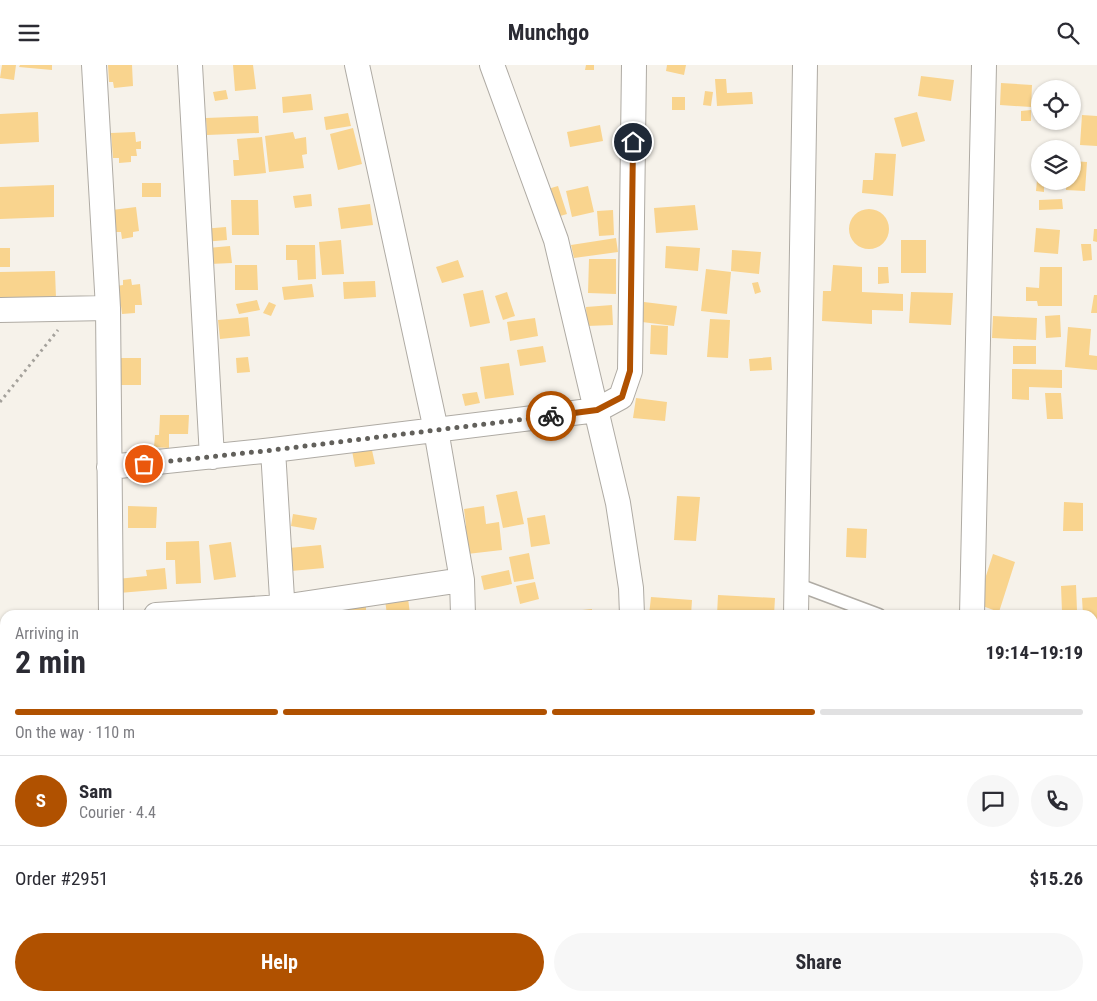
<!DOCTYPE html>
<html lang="en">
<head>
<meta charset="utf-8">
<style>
	body { margin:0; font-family:"Roboto Condensed",sans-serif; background:#f7f7f7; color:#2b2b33; height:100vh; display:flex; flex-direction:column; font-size:19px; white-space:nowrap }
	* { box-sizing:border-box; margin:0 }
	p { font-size:16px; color:#7c7c81 }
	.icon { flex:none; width:28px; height:28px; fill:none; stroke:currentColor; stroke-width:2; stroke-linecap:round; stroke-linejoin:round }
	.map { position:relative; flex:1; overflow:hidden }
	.drawer { position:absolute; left:0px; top:545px; width:1098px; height:391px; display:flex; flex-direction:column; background:#fff; border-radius:15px 15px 0 0; box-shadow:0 1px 4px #0004 }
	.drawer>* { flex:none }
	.fabs { position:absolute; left:1031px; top:15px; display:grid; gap:10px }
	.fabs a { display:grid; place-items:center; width:50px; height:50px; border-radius:50%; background:#fff; box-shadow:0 1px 4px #0004; font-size:25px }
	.pin { position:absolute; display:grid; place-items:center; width:42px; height:42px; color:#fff; margin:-21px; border:2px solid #fff; border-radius:50%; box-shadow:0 1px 5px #0007 }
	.courier { position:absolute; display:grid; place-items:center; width:50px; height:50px; margin:-25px; border:4px solid #b05100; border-radius:50%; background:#fff; color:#222; box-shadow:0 1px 6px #0007 }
	.overview em { font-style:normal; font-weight:700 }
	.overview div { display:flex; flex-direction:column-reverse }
	.overview { display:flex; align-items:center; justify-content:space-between; height:85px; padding:0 15px }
	h1 { font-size:32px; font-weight:700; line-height:38px }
	.bar { display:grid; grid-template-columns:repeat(4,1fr); gap:8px 5px; align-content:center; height:60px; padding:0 15px }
	.bar i { height:6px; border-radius:4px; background:#e1e1e2 }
	.bar .on { background:#b05100 }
	.bar p { grid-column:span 4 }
	.line { display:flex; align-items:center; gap:12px; padding:0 15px; border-top:1px solid #e1e1e2 }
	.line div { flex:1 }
	.round { display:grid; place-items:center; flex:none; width:52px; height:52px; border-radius:26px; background:#f7f7f7 }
	.button { display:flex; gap:10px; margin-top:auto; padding:10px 15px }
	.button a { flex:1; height:58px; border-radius:30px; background:#b05100; color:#fff; font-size:20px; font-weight:700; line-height:58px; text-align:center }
	.button a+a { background:#f7f7f7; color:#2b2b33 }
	header { display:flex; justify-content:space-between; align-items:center; height:65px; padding:0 15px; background:#fff; font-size:22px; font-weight:700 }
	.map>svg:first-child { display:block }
	.building { fill:#f9d48e }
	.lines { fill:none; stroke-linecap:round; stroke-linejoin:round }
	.lane-casing { stroke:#afaba4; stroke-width:15 }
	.street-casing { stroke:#afaba4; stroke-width:26 }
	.path { stroke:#a4a19b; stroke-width:3; stroke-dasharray:2.5 4; stroke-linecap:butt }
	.lane { stroke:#fff; stroke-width:12 }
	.street { stroke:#fff; stroke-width:24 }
	.done { stroke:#62605b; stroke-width:5; stroke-dasharray:0 9 }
	.route { stroke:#b05100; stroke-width:6 }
</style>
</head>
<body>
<header><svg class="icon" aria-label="menu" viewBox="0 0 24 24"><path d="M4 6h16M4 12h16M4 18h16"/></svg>Munchgo<svg class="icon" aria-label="search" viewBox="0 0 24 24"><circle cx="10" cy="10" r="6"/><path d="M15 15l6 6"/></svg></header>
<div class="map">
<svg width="1097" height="936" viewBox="0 0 1097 936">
	<rect width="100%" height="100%" fill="#f6f2ea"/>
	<!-- building -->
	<path class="building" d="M2,0H16L14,15L0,13Z
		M20,0H52V5L19,2Z
		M108,0H132L133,21L114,23L113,17H109Z
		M233,0H253L256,24L235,26Z
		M586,0H594V5H585Z
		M667,0H686L684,10L666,6Z
		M921,11L954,15L951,36L918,31Z
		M715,14H726L727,28L752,27L753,39L717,41Z
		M1001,18L1032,20L1031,42L1000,40Z
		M226,25L228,34L215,36L213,27Z
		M705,26L713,27L711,41L703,40Z
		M311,29L313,45L283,48L282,32Z
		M672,32H685V45H672Z
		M1031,45V56H1021V46Z
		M38,47L39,77L0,79V49Z
		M917,47L925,76L902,82L894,53Z
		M348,48L351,61L326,65L324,52Z
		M1082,50L1097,51V81L1080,80Z
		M258,51L259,68L207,70L206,53Z
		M600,60L603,76L570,82L567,67Z
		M353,63L362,99L338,105L330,69Z
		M135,67L136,77L141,76V84H136L137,91H131V97L119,98V93H113L111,68Z
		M293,67L295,74L306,72L307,89L302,90L304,103L269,107L265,71Z
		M262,72L266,108L234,111L233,95H239L237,74Z
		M875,88L896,89L893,131L862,128L863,115H873Z
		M1072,96L1087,97L1085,126L1066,125V116H1072Z
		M1037,115L1044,116V127L1036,126Z
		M142,118H161V132H142Z
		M54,120V152L0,154V122Z
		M558,121L567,149L550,154L541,126Z
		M588,121L594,147L572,152L566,126Z
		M311,129L312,141L295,143L293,131Z
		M1062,134L1063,144L1039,145V135Z
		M231,135H258L259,170H232Z
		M370,139L373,160L341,164L338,143Z
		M695,140L698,165L656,168L654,143Z
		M136,142L139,166L133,167V172L122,174L121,167H115L112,145Z
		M849 164a20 20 0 1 1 40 0a20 20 0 1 1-40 0Z
		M613,145L614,170L599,171L597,146Z
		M226,162L227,175L203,177L202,164Z
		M1036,163L1060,165L1058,189L1034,187Z
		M1094,164H1097V177L1093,176Z
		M616,173L618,187L574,193L571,180Z
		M341,175L344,209L322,210L319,177Z
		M901,175H926V208H901Z
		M1081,179H1091L1092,195L1083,196Z
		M286,180H315L316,214L298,215L297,195H286Z
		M230,181L232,198L210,199L208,183Z
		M666,181L700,183L698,206L665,203Z
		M0,183H10V202H0Z
		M732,185L761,187L759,209L731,206Z
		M589,194H616V229L588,228Z
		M458,195L464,212L442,218L436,202Z
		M235,200H257L258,225H235Z
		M833,200L862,202V227L903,229V246L872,245V259L822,256L823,226H831Z
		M878,202H888L889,218L878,219Z
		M1040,202H1062V241H1038L1037,236H1026V222L1039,223Z
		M706,204L731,207L727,249L701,246Z
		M55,206L56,233L0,234V207Z
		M131,214L132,220L140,219L142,240H135V248L122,249L121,241H118L116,221L123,220V215Z
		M375,216L376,232L344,234L343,217Z
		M758,217L761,227L755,229L752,218Z
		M312,219L314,232L284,235L282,222Z
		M483,225L490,258L470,262L463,229Z
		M507,227L515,251L503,255L495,231Z
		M911,227L953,228L951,260L909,258Z
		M1094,230H1097V248H1091Z
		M257,235L260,245L239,249L236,239Z
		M269,237L276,240L271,251L263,248Z
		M644,237L677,241L674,261L642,257Z
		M612,240L613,260L587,261L586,242Z
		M1060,250L1061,272L1046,273L1045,251Z
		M993,251L1037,253L1036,275L992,273Z
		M248,252L250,271L220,274L218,255Z
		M535,253L538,271L510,276L507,257Z
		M710,254L730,255L728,293L707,292Z
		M651,260L668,261L667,290L650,289Z
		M1068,262L1091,264L1089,290L1097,291V305L1065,302Z
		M543,281L546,297L520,301L517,285Z
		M1013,281H1036V299H1013Z
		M248,292L250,307L237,308L236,293Z
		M771,292L772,305L750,306L749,294Z
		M120,293H141V320H120Z
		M509,298L514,330L485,334L480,302Z
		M1012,304L1062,305V323L1029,322V335L1012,334Z
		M477,327L480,338L465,341L462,329Z
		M1045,328H1061L1063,354H1047Z
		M636,333L667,337L665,356L633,353Z
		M160,350H189L188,369H169V383L154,382L155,370H159Z
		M370,376L375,399L355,402L351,380Z
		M517,426L524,459L503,463L496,430Z
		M677,431L700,432L696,476L674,475Z
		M1064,437L1083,438V466H1063Z
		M128,441L157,442L156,463H128Z
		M484,441L486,459L499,457L502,485L467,489L463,462L466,461L464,444Z
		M293,449L317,453L314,465L291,461Z
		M545,450L550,479L531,482L527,453Z
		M847,463L867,464L866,493L846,492Z
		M199,476L201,518L176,519L175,495H166V477Z
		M231,477L236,512L214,515L209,480Z
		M321,480L324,503L291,506L289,483Z
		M529,488L534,514L514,517L509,492Z
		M993,489L1015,497L999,547L977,539Z
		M165,503L167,524L119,528L117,514L147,511L146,505Z
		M509,505L512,519L484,525L481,511Z
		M535,517L539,534L520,539L516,521Z
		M1076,520L1077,546L1062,547L1061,521Z
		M407,525L410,549L387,550L384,527Z
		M718,530L775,533L774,550H717Z
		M651,532L692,535L691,550H649Z
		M1097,532V559H1092V550H1083L1082,533Z
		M332,537L366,538V550H332Z
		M592,544V550H553V548Z
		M26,547L50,548V550H26Z
		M0,570H5V598H0Z
		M0,614L5,615V641H0Z
		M5,666V707L0,708V667Z
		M5,726V744L0,745V727Z
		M1097,745V766L1092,764V756Z
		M5,751V775L0,776V752Z
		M1092,776L1097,778V791L1093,802Z
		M5,911V924L0,925V912Z
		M17,931H44L45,936H17Z
		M207,931H232L231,936H207Z
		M239,931H259L258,936H239Z
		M368,931H389V936H368Z
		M878,931H899L900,936H879Z
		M905,931H949V936L904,934Z
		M994,931H1022L1023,936H994Z
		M1055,931H1074L1073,936H1054Z
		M810,934H844V936H810Z
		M851,934H871V936H851Z"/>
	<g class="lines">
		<defs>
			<path id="lane" d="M796,519L879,550
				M1092,621L1097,622
				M315,931L316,936"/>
			<path id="street" d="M94,0L108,243L111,550
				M190,0L212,392
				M357,0L436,365L462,515L463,550
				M492,0L556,175L618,438L631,523L632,550
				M0,245L108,243
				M273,385L283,550
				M109,402L273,385L597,345L621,332L630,306L634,0
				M156,550L282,542L462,515
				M796,550L805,0
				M972,550L984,0
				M0,865H5
				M1092,925L1097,910
				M136,931L137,936
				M488,931V936
				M657,931L658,936
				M792,936V931
				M962,936V931"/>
		</defs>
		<!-- lane casing -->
		<use href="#lane" class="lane-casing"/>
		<!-- street casing -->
		<use href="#street" class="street-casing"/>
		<!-- path -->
		<path class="path" d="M0,337L58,265"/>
		<!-- lane -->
		<use href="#lane" class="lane"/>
		<!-- street -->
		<use href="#street" class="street"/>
	</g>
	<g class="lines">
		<!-- done -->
		<path class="done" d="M144,399L273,385L551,351"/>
		<!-- route -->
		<path class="route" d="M551,351L597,345L622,332L630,306L633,77"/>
	</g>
</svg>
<div class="fabs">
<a><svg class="icon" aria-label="locate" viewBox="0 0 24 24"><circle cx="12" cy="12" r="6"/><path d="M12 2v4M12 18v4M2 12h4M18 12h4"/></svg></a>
<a><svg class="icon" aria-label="layers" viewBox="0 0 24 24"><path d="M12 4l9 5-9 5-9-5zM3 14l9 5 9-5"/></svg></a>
</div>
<div class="pin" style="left:144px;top:399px;background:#ea580c"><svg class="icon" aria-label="bag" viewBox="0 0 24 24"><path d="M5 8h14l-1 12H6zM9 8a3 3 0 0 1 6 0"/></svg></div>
<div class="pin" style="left:633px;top:77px;background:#1f2937"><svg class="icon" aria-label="home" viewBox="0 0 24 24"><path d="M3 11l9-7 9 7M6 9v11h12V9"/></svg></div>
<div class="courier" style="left:551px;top:351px"><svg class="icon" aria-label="bike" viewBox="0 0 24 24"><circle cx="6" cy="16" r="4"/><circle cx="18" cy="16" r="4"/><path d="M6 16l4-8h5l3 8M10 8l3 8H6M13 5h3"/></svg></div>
<section class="drawer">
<div class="overview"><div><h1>2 min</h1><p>Arriving in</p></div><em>19:14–19:19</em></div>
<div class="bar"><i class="on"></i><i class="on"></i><i class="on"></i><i></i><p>On the way · 110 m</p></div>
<div class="line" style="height:90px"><b class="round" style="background:#b05100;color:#fff">S</b><div><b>Sam</b><p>Courier · 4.4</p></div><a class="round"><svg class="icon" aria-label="chat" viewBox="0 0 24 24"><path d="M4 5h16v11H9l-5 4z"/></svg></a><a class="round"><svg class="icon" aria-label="phone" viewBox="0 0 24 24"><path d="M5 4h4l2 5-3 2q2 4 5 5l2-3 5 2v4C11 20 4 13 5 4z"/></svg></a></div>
<div class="line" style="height:65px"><div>Order #2951</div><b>$15.26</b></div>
<div class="button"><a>Help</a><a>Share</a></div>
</section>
</div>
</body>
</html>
